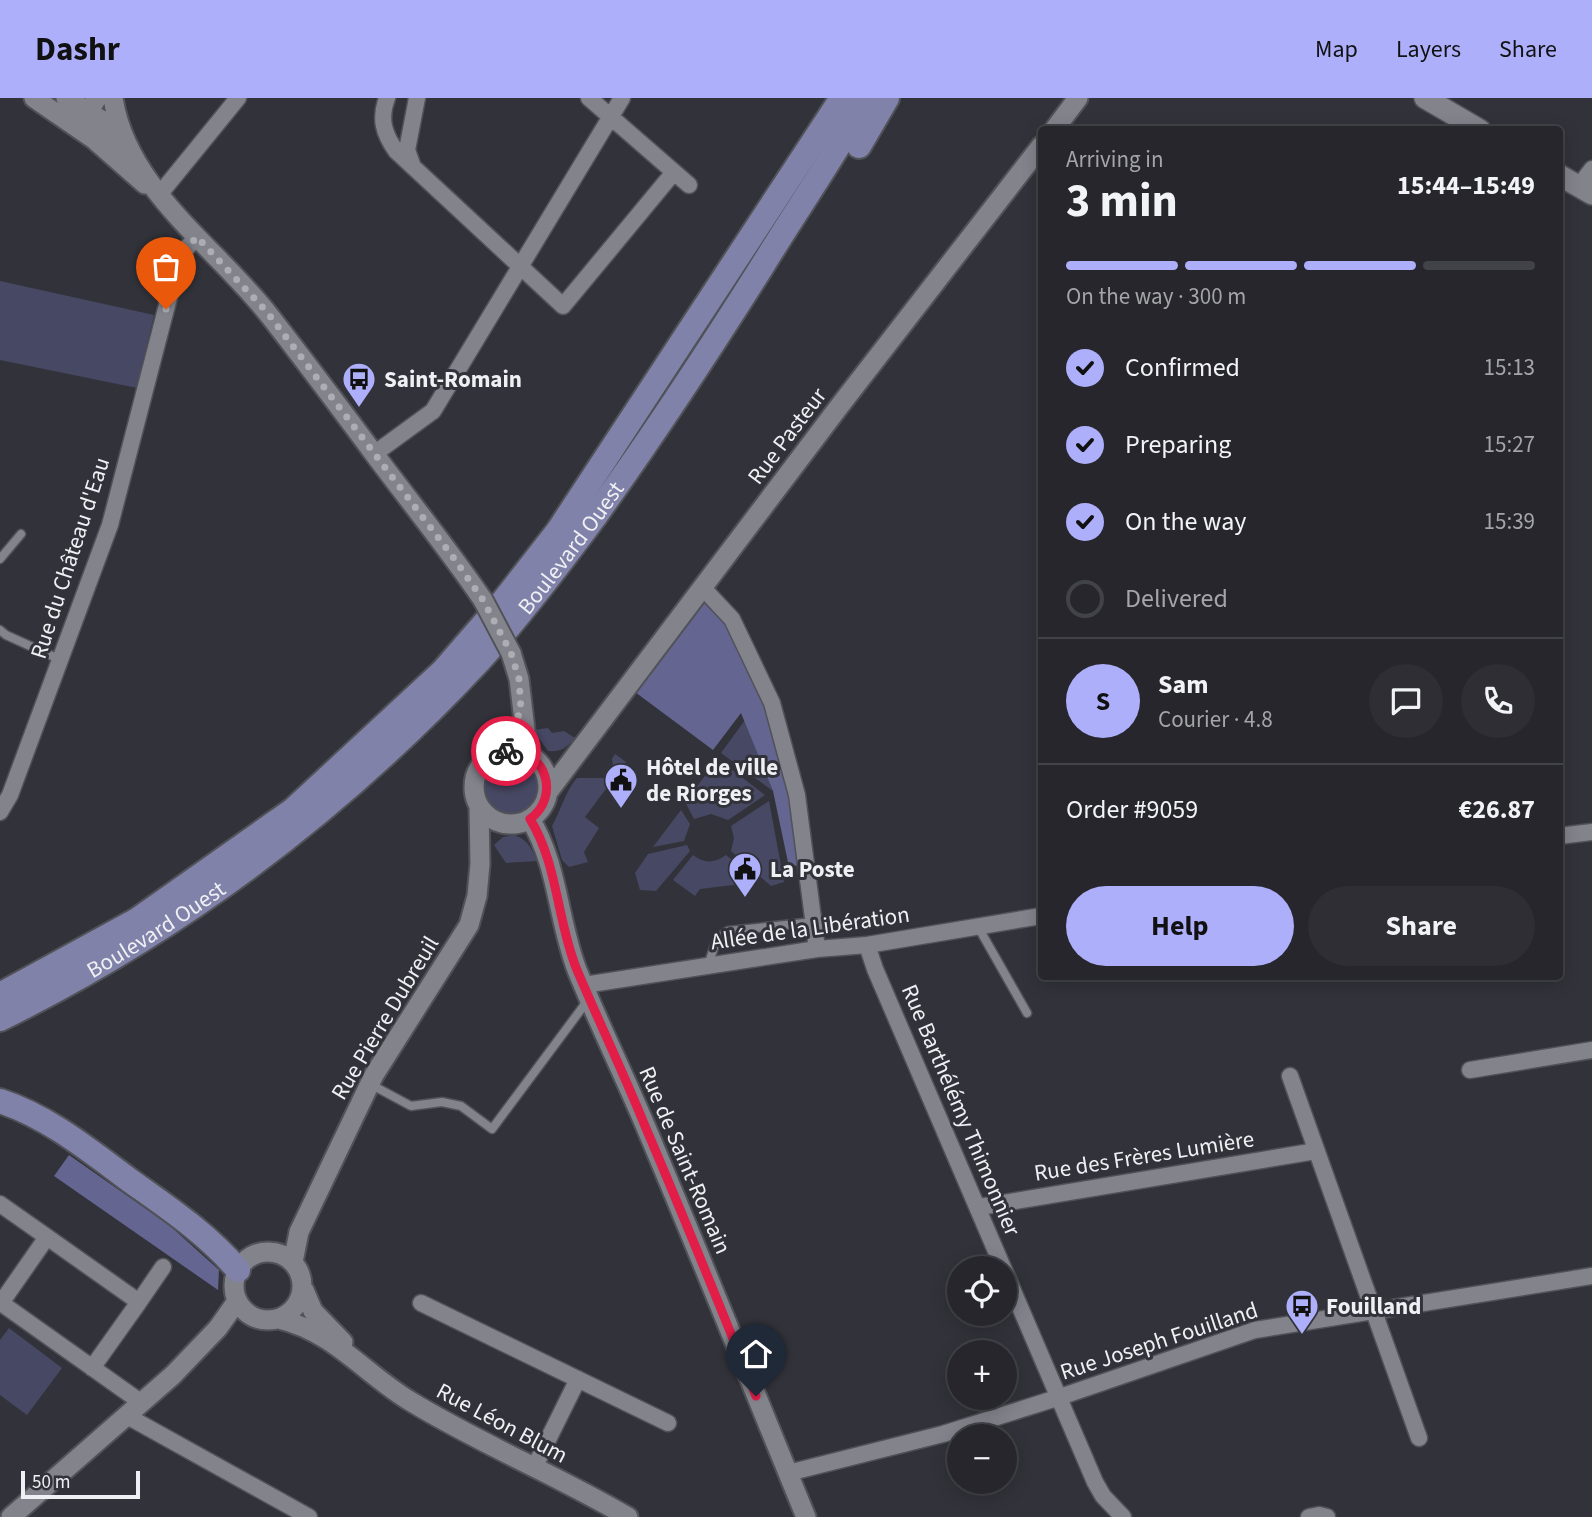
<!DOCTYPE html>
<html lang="en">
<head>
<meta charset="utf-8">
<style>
	body { margin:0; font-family:"Source Sans 3",sans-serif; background:#2e2e34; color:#f1f3f6; height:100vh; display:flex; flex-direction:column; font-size:26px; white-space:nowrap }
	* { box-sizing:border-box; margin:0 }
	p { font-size:23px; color:#a4a5a9 }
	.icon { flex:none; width:38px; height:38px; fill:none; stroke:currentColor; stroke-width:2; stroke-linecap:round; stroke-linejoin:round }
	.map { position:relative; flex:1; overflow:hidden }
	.details { position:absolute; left:1038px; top:28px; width:525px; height:854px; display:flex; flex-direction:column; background:#26262c; border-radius:7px; box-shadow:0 4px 18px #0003,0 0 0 2px #424348 }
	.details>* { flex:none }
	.fabs { position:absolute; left:947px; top:1158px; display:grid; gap:14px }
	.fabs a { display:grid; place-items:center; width:70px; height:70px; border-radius:50%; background:#26262c; box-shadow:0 4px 18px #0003,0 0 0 2px #424348; font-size:35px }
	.scale { position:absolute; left:21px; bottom:18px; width:119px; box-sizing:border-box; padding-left:7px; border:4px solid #eff0f4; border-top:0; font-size:19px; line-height:24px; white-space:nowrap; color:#eff0f4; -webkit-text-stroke:5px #32333a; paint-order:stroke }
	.pin { position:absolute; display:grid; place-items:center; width:60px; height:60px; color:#fff; margin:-72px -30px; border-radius:50% 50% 50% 0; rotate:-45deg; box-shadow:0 0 7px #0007 }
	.pin .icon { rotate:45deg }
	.courier { position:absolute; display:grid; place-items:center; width:70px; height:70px; margin:-35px; border:5px solid #e11d48; border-radius:50%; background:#fff; color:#222; box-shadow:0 2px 9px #0007 }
	.overview em { font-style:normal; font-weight:700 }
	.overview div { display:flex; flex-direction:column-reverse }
	.overview { display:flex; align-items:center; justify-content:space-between; height:119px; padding:0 28px }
	h1 { font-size:46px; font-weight:700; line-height:52px }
	.bar { display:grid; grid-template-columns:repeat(4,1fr); gap:10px 7px; align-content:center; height:84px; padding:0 28px }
	.bar i { height:9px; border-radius:5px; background:#424348 }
	.bar .current { background:#adaffb }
	.bar p { grid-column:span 4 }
	.line { display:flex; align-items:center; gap:18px; padding:0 28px; border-top:2px solid #424348 }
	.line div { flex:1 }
	.round { display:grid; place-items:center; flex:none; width:74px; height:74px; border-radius:37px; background:#2e2e34 }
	ol { padding:0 28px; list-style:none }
	li { display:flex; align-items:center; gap:21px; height:77px }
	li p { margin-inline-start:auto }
	li .icon { padding:7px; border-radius:50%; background:#adaffb; color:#111; stroke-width:4 }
	li:last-child { color:#a4a5a9 }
	li i { width:38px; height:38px; border:4px solid #424348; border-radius:50% }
	.primary-button { display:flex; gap:14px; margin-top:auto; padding:14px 28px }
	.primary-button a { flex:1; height:80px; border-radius:42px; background:#adaffb; color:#111; font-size:28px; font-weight:700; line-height:80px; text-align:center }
	.primary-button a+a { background:#2e2e34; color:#f1f3f6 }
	header { display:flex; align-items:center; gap:42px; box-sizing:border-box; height:98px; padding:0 35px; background:#adaffb; color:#111 }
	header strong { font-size:33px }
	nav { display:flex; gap:38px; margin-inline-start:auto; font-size:24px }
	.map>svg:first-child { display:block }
	.green { fill:#474863 }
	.forest { fill:#646591 }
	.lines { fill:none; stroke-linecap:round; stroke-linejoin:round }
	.service-casing { stroke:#515258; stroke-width:11 }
	.minor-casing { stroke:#515258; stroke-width:19 }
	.tertiary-casing { stroke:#515258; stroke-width:23 }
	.secondary-casing { stroke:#515258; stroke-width:24 }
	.primary-casing { stroke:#515258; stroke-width:28 }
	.service { stroke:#83838c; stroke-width:8 }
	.minor { stroke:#83838c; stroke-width:16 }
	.tertiary { stroke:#83838c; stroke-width:19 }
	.secondary { stroke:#83838c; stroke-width:21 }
	.primary { stroke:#8182aa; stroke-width:24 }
	.tertiary-bridge-casing { stroke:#515258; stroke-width:23; stroke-linecap:butt }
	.tertiary-bridge { stroke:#83838c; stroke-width:19 }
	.done { stroke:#adaeb3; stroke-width:7; stroke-dasharray:0 12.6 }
	.route { stroke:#e11d48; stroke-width:9 }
	.labels { text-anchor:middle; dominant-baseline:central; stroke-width:6; stroke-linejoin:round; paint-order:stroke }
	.poi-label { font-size:23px; font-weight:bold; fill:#eff0f4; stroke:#32333a; text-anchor:start }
	.street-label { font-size:23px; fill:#eff0f4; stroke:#32333a }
</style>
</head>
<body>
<header>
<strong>Dashr</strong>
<nav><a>Map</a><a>Layers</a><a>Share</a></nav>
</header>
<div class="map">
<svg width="1592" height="1419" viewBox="0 0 1592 1419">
	<rect width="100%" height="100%" fill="#32333a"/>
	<!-- green -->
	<path class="green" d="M0,183L154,217L137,290L0,262Z
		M745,622L773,693L721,655Z
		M548,630L552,635L564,633L575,640C566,650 562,654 548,653L533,632Z
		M615,656L626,664L585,719L599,730L584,754L588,764L569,769L562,762L552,728C561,712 566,692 577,680H613L618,672L613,668L612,661Z
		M718,661L765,697L728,722L711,716L694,721L685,704Z
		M482 690a28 28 0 1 1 56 0a28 28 0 1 1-56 0Z
		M769,703L784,784L771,788L731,753L734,740L731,728Z
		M681,712L690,726L684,743L653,749Z
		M514,737C528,742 531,749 537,763L506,765L494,747L503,739Z
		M687,747L690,753L656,793L640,792L635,775L648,756Z
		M693,757C704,766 715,765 726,757L758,784L700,791L695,798L673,782Z
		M9,1230L62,1270L27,1317L0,1297V1242Z"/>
	<!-- forest -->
	<path class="forest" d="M703,504L727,526L768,607L794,697L803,766L789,769L773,693L741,615L713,652L635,594Z
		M69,1057L169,1127L219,1172L218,1192L54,1078Z"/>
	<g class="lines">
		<defs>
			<path id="service" d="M0,461L21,436
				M0,532L6,537L61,562
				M977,827L1027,915
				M708,867L717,841L728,833L813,824
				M370,986L411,1008L442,1004L461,1008L492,1031L588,902"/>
			<path id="minor" d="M387,0C379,21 384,36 396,53L563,208L674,74
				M589,0L689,87
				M413,69L407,52L417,0
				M1579,88L1592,71
				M159,97L238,0
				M374,356L433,313L622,0
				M703,490L732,521L772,605L797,697L817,851
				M0,714L10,697L110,427L180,157L197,139
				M1559,738L1592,734
				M867,847L875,871L1095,1384L1103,1398L1123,1419
				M584,887L817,851L867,847L1041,818
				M1470,972L1592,952
				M1290,978L1419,1340
				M0,1106L47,1139
				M979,1109L1316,1053
				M139,1204L163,1169
				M421,1205L668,1325
				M92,1270L139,1204L47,1139L1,1205L142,1305
				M127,1318L309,1419
				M534,1370L578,1281
				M788,1375L943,1336L1060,1299L1255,1232L1592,1178
				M1309,1419L1319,1417L1327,1419"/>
			<path id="tertiary" d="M34,0L95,42
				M66,0L103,23L122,43
				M97,0L85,19L96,43L145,86
				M113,0C127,91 216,149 269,217C305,263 340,310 375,357C411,405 449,452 483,502
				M1054,32L1078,0
				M511,555L519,581L528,657
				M474 689a37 37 0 1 1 74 0a37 37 0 1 1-74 0Z
				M548,694L838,310L1041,48
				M530,721C558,766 558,823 577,872C598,924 623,975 645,1027C700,1157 752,1288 806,1419
				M234 1188a34 34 0 1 1 68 0a34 34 0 1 1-68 0Z
				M293,1164L299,1134L374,977L469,827L477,798L480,766L479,708
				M304,1192L313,1213L343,1244
				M279,1221C334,1234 365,1276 410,1303C480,1346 557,1377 628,1419
				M11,1419L173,1277L218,1230L237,1203"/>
			<path id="secondary" d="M1425,0L1480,32
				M1559,77L1592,96"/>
			<g id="primary">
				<path d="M859,48L887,0"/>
				<path d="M0,897L137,822L293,712L443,573L501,506L558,433L842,0"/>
				<path id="s1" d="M0,921C180,832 342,710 479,563C521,517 559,467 596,417C654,336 708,254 761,170C796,113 834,58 867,0"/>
				<path d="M0,1003C49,1019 90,1053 132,1084C170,1111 207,1136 238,1172"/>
			</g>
		</defs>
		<!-- service casing -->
		<use href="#service" class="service-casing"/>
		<!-- minor casing -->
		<use href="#minor" class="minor-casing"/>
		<!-- tertiary casing -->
		<use href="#tertiary" class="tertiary-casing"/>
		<!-- secondary casing -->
		<use href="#secondary" class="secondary-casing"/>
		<!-- primary casing -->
		<use href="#primary" class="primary-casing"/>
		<!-- service -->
		<use href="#service" class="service"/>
		<!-- minor -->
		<use href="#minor" class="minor"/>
		<!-- tertiary -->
		<use href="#tertiary" class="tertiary"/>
		<!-- secondary -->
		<use href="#secondary" class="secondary"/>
		<!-- primary -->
		<use href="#primary" class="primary"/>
		<defs>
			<path id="tertiary-bridge" d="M483,502L511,555"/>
		</defs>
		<!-- tertiary-bridge casing -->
		<use href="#tertiary-bridge" class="tertiary-bridge-casing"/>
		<!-- tertiary-bridge -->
		<use href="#tertiary-bridge" class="tertiary-bridge"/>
	</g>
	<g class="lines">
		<!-- done -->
		<path class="done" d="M166,211L180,157L197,139L267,214L453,459L483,502L511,555L519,581L521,612L502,654L506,653"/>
		<!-- route -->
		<path class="route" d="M506,653C546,649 561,699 530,721C558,766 557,824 577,872C599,924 624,976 645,1028C683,1117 720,1208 756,1298"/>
	</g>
	<!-- icons -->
	<defs>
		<symbol id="bus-pin" viewBox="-11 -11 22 30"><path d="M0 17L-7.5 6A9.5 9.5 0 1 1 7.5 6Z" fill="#adaffb" stroke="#32333a"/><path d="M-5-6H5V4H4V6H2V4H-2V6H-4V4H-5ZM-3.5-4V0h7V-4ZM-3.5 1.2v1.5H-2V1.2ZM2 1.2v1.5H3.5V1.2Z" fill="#111"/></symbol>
		<symbol id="civic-pin" viewBox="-11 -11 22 30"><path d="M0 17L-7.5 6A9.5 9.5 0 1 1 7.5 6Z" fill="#adaffb" stroke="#32333a"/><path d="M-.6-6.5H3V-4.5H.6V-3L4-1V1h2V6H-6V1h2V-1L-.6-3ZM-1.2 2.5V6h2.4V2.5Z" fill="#111"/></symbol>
	</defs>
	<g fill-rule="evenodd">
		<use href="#bus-pin" x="340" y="262" width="38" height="52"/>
		<use href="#civic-pin" x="602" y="663" width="38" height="52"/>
		<use href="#civic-pin" x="726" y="752" width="38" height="52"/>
		<use href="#bus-pin" x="1283" y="1189" width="38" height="52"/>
	</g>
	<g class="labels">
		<!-- poi labels -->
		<g class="poi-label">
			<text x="384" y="281">Saint-Romain</text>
			<text x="646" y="669">Hôtel de ville<tspan x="646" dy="26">de Riorges</tspan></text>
			<text x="770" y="771">La Poste</text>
			<text x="1326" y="1208">Fouilland</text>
		</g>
		<!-- street labels -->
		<g class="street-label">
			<text transform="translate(787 338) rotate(-53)">Rue Pasteur</text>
			<text stroke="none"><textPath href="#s1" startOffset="747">Boulevard Ouest</textPath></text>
			<text transform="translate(70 460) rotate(-72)">Rue du Château d'Eau</text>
			<text stroke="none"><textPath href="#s1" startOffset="180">Boulevard Ouest</textPath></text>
			<text transform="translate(810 830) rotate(-8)">Allée de la Libération</text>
			<text transform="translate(385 920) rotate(-59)">Rue Pierre Dubreuil</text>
			<text transform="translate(961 1012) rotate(67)">Rue Barthélémy Thimonnier</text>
			<text transform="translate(1144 1058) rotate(-9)">Rue des Frères Lumière</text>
			<text transform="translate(685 1062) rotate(67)">Rue de Saint-Romain</text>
			<text transform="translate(1159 1243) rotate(-18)">Rue Joseph Fouilland</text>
			<text transform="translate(502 1325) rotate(28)">Rue Léon Blum</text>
		</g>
	</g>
</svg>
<div class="fabs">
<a><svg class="icon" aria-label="locate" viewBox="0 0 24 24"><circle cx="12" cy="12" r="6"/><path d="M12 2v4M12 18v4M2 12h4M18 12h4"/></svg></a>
<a>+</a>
<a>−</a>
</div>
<div class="scale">50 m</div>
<div class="pin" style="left:166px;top:211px;background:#ea580c"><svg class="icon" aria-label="bag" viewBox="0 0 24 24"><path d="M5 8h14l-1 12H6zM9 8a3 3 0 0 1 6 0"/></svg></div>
<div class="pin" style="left:756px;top:1298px;background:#1f2937"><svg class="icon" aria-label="home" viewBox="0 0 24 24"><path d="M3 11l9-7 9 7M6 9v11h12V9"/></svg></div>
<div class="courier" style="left:506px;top:653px"><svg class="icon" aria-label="bike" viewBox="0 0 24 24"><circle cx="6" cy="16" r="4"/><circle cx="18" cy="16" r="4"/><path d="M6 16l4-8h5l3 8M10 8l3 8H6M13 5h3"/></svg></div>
<section class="details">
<div class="overview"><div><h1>3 min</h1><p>Arriving in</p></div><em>15:44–15:49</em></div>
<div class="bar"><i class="current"></i><i class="current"></i><i class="current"></i><i></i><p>On the way · 300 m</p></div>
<ol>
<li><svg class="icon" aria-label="check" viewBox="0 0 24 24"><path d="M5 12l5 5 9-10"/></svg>Confirmed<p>15:13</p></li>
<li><svg class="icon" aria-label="check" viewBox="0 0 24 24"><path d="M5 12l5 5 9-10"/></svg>Preparing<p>15:27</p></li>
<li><svg class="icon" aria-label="check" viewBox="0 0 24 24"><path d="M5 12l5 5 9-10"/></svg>On the way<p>15:39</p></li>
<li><i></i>Delivered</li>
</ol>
<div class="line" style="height:126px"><b class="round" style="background:#adaffb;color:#111">S</b><div><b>Sam</b><p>Courier · 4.8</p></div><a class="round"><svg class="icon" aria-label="chat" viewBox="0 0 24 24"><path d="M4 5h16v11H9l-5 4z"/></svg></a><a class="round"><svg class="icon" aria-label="phone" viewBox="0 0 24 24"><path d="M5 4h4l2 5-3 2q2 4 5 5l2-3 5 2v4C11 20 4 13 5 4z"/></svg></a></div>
<div class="line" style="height:91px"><div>Order #9059</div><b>€26.87</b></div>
<div class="primary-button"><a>Help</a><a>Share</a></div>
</section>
</div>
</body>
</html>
